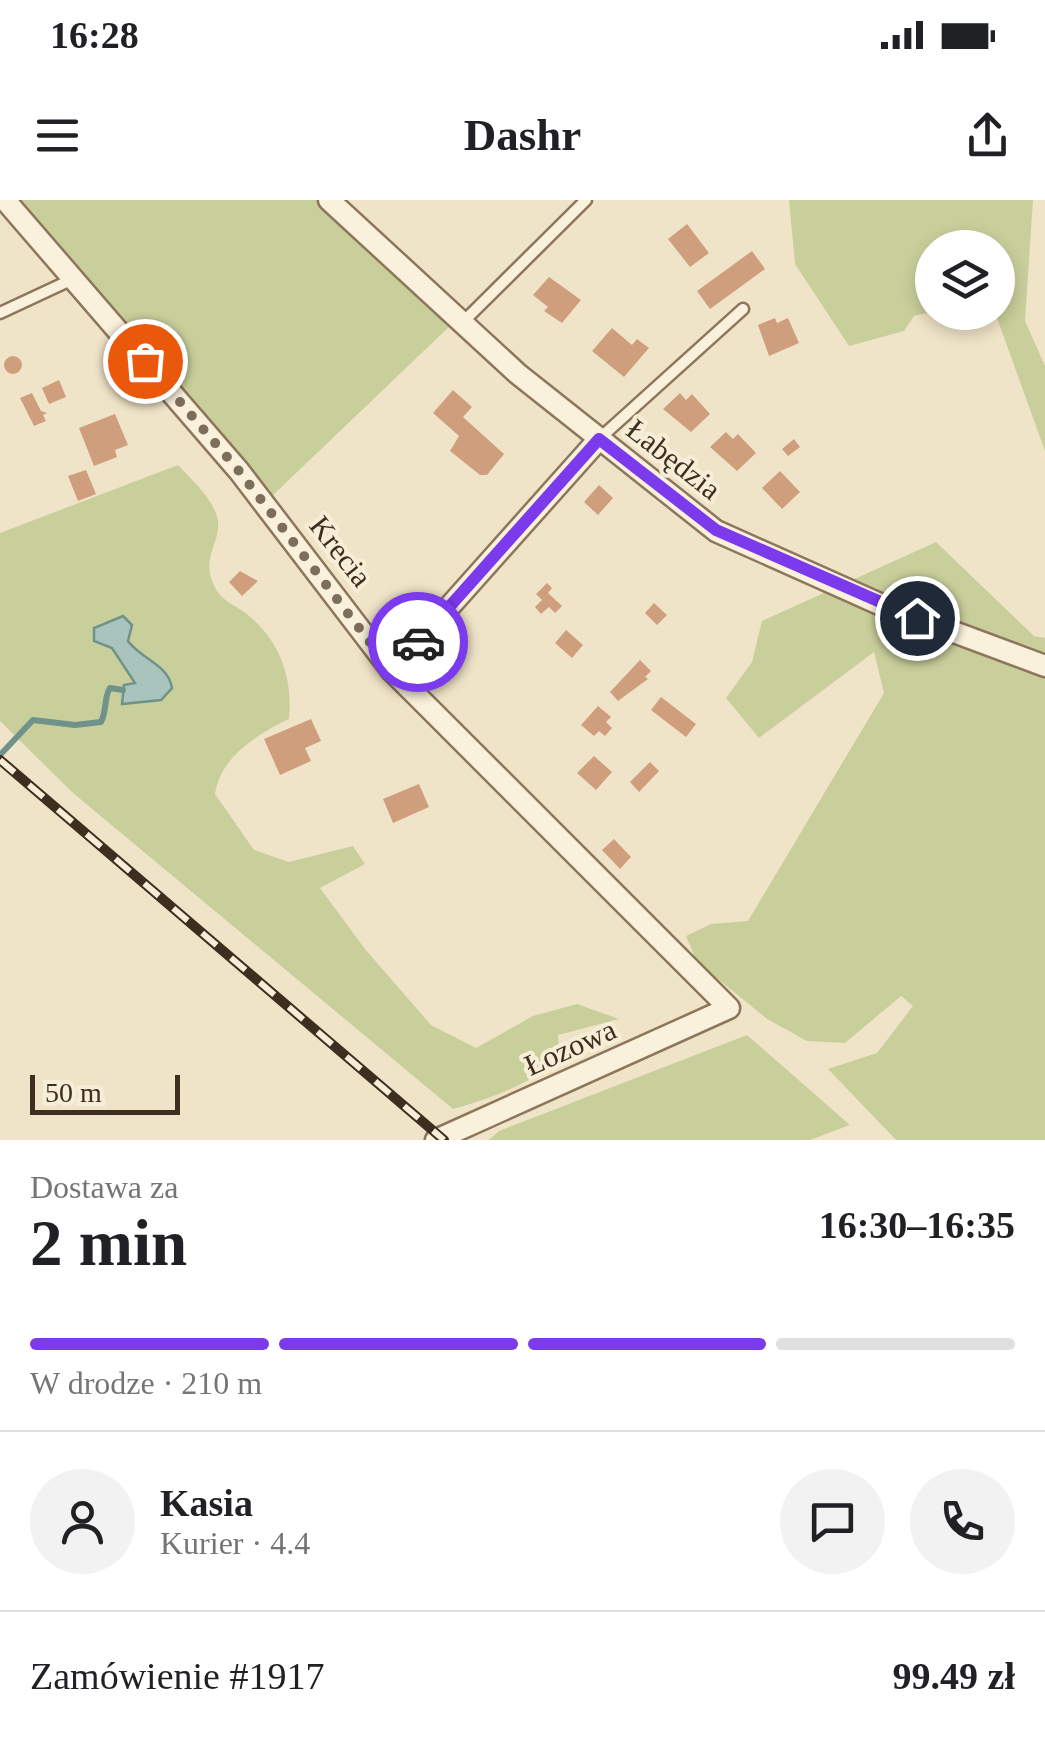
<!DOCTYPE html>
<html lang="pl">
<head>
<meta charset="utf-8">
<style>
	body { margin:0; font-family:Georgia,serif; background:#f2f2f2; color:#202124; height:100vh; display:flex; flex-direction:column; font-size:38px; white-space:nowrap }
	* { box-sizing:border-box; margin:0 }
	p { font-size:32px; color:#757577 }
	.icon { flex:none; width:55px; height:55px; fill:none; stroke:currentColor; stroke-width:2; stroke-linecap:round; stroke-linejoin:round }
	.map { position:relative; height:940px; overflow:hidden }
	.details { display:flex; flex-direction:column; background:#fff; flex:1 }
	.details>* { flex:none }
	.tools { position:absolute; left:915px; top:30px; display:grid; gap:20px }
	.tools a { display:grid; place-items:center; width:100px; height:100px; border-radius:50%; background:#fff; box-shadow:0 5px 15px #0003; font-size:50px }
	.scale { position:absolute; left:30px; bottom:25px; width:150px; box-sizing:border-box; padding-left:10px; border:5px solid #3d2e20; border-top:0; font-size:28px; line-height:35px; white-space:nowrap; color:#3d2e20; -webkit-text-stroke:8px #f7eed8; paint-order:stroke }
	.pin { position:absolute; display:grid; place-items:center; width:85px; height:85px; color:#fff; margin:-42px; border:5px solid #fff; border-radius:50%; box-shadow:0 2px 10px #0007 }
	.courier { position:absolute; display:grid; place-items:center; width:100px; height:100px; margin:-50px; border:8px solid #7c3aed; border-radius:50%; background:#fff; color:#222; box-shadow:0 2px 12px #0007 }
	.headline em { font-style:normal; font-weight:700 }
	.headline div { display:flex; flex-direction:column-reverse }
	.headline { display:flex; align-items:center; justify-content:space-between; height:170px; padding:0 30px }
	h1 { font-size:65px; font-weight:700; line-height:75px }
	.bar { display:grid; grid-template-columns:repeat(4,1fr); gap:15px 10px; align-content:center; height:120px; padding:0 30px }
	.bar i { height:12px; border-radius:8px; background:#e0e0e0 }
	.bar .on { background:#7c3aed }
	.bar p { grid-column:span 4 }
	.line { display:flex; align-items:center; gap:25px; padding:0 30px; border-top:2px solid #e0e0e0 }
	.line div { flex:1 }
	.round { display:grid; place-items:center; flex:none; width:105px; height:105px; border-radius:52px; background:#f2f2f2 }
	.status { display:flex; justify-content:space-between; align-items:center; height:70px; padding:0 50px; background:#fff; direction:ltr }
	.status svg { height:28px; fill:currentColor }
	header { display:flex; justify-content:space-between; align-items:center; height:130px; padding:0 30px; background:#fff; font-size:45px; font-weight:700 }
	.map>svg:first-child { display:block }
	.green { fill:#c9cf9b }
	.water { fill:#a9c4bc; stroke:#6f938a; stroke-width:2.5 }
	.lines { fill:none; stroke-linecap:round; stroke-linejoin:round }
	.stream { stroke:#6f938a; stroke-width:6 }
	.building { fill:#cf9f7d }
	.service-casing { stroke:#8d765c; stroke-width:15 }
	.minor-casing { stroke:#8d765c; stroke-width:25 }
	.service { stroke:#faf1dc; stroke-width:10 }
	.minor { stroke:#faf1dc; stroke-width:20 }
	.rail-casing { stroke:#3d2e20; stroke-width:10 }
	.rail { stroke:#f7eed8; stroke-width:6; stroke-dasharray:19; stroke-linecap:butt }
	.done { stroke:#7c6e5b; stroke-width:10; stroke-dasharray:0 18 }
	.route { stroke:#7c3aed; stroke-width:12 }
	.labels { text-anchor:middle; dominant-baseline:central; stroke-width:8; stroke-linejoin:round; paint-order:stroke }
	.street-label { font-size:30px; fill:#3d2e20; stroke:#f7eed8 }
</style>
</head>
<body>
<div class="status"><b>16:28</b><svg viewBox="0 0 49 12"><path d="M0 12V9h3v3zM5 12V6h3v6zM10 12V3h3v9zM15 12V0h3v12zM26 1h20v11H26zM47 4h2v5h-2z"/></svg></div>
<header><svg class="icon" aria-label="menu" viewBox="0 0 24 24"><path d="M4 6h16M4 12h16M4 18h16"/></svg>Dashr<svg class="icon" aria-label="share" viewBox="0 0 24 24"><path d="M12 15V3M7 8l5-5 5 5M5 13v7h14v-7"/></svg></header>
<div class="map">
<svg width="1045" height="940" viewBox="0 0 1045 940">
	<rect width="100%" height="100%" fill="#f0e4c8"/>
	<!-- green -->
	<path class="green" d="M17,0H316L452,124L270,298Z
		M789,0H1033L1025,121L1045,166V251L997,118L998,48H932V112L914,116L904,131L849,146L795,64Z
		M178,265C191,279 217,302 218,323C220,346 198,359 217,391C223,401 238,407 248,415C280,442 293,477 289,519C257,534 220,558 215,594L254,650L289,662L353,646L365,664L320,688L365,749L431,825L476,848L533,816L577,804L619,819L558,835L560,860C527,885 492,898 453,909L73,593L0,521V333Z
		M936,342L1034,436L1045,438V940H896L828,869L877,853L913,806L901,796L845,843L807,841L767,819L697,762L686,736L711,724L748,721L884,493L874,452L759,538L726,498L752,462L762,421Z
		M747,835L850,925L810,940H489L499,931Z"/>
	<!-- water -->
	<path class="water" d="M123,416L132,425L128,441C142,460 168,464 172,488L161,500L122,504L124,485L135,483L112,448L94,441V428Z"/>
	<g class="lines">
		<!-- stream -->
		<path class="stream" d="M0,555L33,520L75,525L101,522C107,511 104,496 110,488L123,490"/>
	</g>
	<!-- building -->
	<path class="building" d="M687,24L709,53L690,67L668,39Z
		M752,51L765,69L710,109L697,91Z
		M549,77L581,100L562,123L544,111L548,107L533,95Z
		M775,118L777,123L788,118L799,143L769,156L758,125Z
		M612,128L632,145L637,139L649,148L624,177L592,151Z
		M4 165a9 9 0 1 1 18 0a9 9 0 1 1-18 0Z
		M59,180L66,197L49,204L42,188Z
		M453,190L472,207L463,217L504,254L487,275H480L450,251L459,236L433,213Z
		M32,193L41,211L47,213L43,215L46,221L34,226L20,198Z
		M680,193L686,200L692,194L710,214L691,232L663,209Z
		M115,214L128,245L115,250L117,257L94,266L79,228Z
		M726,232L733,239L738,234L756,253L737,271L710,247Z
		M794,239L800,247L788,256L782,249Z
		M86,270L96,294L78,301L68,276Z
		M780,271L800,292L782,309L762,288Z
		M599,285L613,298L598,315L584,302Z
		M240,371L258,381L242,396L229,382Z
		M547,383L552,388L548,393L562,406L555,413L549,407L541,414L535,407L542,400L536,394Z
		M654,403L667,415L657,425L645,413Z
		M566,430L583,445L572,458L555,443Z
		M640,460L651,471L645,477L648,479L618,501L610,492Z
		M661,497L696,524L686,537L651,510Z
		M598,506L611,517L606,522L612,528L605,536L599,531L594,536L581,525Z
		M311,519L321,541L305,548L311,561L280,575L264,539Z
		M594,556L612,572L596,590L577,573Z
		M650,562L659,571L639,592L630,582Z
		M419,584L429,607L393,623L383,599Z
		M614,639L631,657L620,669L602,650Z"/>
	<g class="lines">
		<defs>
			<path id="service" d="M0,113L75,78
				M462,123L586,0
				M599,239L743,109"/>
			<path id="minor" d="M5,0L239,271L392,471L729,808L436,940
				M329,0L518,174L716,331L884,406L1045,466
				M392,471L599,239"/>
		</defs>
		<!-- service casing -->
		<use href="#service" class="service-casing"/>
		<!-- minor casing -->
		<use href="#minor" class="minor-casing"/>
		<!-- service -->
		<use href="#service" class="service"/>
		<!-- minor -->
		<use href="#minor" class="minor"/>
		<defs>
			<path id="rail" d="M0,560L444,940"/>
		</defs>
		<!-- rail casing -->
		<use href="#rail" class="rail-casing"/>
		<!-- rail -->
		<use href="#rail" class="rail"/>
	</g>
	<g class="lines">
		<!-- done -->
		<path class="done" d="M145,161L239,271L392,471L418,442"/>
		<!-- route -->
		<path class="route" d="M418,442L599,239L716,330L917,418"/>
	</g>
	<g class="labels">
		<!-- street labels -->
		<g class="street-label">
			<text transform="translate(674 259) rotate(38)">Łabędzia</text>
			<text transform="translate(341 351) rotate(52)">Krecia</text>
			<text transform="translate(570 847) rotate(-24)">Łozowa</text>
		</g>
	</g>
</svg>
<div class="tools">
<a><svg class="icon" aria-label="layers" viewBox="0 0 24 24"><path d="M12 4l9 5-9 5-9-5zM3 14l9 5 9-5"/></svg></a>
</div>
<div class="scale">50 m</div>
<div class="pin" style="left:145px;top:161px;background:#ea580c"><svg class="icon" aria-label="bag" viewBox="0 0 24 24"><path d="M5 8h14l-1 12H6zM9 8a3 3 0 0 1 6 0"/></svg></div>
<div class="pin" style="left:917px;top:418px;background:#1f2937"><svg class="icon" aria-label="home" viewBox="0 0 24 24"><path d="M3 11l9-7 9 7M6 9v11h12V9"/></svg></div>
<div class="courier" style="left:418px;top:442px"><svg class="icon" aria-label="car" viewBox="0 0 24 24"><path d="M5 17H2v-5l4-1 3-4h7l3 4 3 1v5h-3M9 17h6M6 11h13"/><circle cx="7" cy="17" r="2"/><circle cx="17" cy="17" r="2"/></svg></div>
</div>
<section class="details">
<div class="headline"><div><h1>2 min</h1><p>Dostawa za</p></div><em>16:30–16:35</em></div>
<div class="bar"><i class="on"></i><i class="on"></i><i class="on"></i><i></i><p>W drodze · 210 m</p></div>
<div class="line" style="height:180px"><a class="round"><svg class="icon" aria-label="person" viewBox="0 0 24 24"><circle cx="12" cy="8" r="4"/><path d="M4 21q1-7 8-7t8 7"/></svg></a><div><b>Kasia</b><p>Kurier · 4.4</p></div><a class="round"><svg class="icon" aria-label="chat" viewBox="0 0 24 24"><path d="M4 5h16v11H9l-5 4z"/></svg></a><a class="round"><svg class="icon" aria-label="phone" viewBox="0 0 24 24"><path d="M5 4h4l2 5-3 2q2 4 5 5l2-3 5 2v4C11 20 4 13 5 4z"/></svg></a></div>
<div class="line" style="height:130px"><div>Zamówienie #1917</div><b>99.49 zł</b></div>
</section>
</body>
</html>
